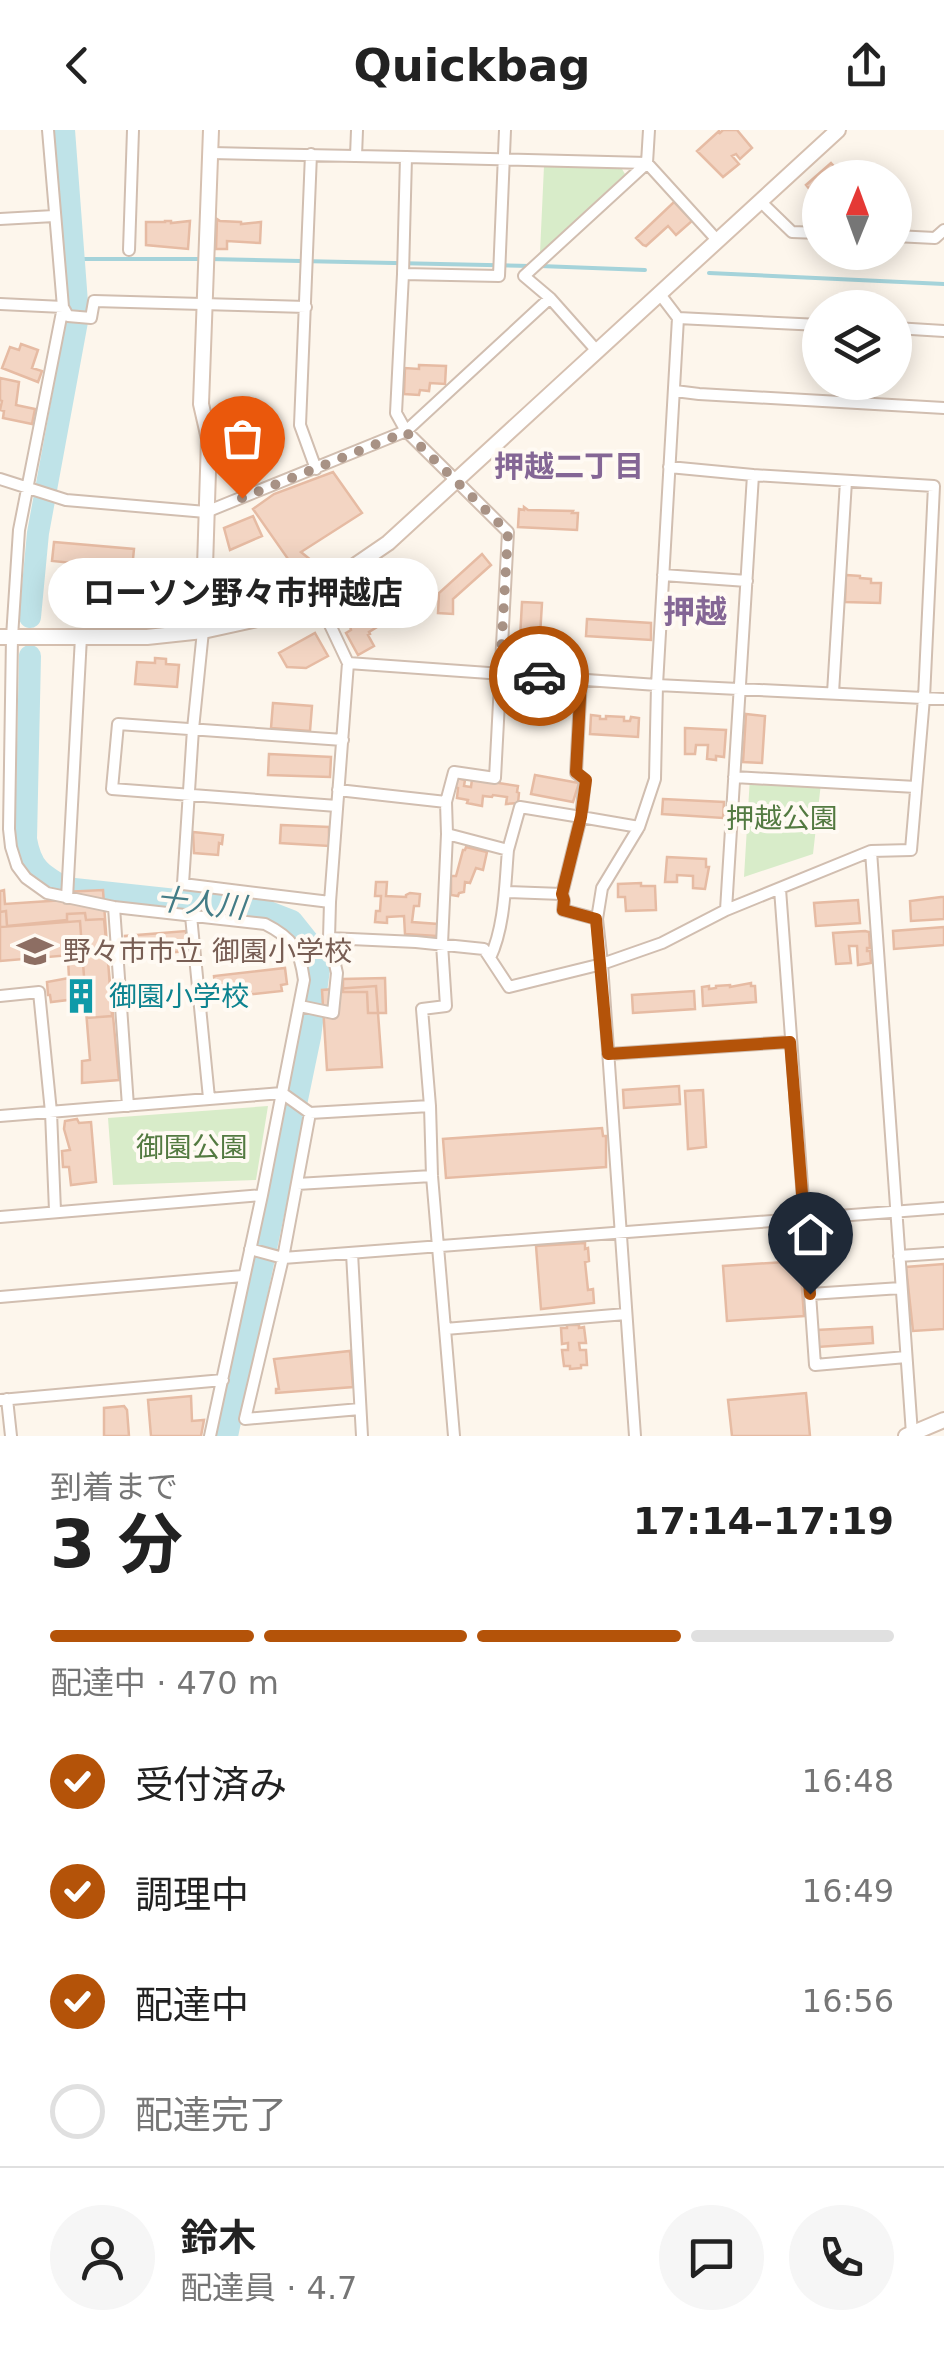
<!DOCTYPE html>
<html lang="ja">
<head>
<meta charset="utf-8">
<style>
	body { margin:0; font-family:"DejaVu Sans","Noto Sans JP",sans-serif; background:#f6f6f6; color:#222; height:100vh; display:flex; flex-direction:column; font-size:38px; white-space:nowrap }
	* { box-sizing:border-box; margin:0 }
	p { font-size:32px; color:#767676 }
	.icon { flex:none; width:55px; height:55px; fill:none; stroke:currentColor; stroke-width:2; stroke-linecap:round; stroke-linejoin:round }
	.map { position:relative; height:1306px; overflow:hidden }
	.panel { display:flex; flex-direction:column; background:#fff; flex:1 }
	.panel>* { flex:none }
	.needle { width:65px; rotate:1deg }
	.tools { position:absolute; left:802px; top:30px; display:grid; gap:20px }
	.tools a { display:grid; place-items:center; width:110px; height:110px; border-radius:50%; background:#fff; box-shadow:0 5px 25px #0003; font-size:50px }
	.pin { position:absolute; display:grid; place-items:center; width:85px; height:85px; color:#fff; margin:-102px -42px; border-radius:50% 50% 50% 0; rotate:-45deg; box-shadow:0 0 10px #0007 }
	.pin .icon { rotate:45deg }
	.courier { position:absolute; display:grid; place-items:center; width:100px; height:100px; margin:-50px; border:8px solid #b45309; border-radius:50%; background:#fff; color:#222; box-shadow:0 2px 12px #0007 }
	.bubble { position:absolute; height:70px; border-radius:35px; background:#fff; box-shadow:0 5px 25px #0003; font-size:32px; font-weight:700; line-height:70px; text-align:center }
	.overview em { font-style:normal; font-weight:700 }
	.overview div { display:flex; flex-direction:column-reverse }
	.overview { display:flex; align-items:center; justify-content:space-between; height:170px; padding:0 50px }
	h1 { font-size:65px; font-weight:700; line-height:75px }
	.bar { display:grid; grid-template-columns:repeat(4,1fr); gap:15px 10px; align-content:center; height:120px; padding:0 50px }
	.bar i { height:12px; border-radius:8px; background:#e0e0e0 }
	.bar .on { background:#b45309 }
	.bar p { grid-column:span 4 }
	.line { display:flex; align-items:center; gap:25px; padding:0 50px; border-top:2px solid #e0e0e0 }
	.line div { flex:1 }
	.round { display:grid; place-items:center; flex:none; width:105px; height:105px; border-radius:52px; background:#f6f6f6 }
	ol { padding:0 50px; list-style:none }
	li { display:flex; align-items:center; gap:30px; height:110px }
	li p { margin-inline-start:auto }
	li .icon { padding:10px; border-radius:50%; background:#b45309; color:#fff; stroke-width:4 }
	li:last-child { color:#767676 }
	li i { width:55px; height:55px; border:5px solid #e0e0e0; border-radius:50% }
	header { display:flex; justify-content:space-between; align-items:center; height:130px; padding:0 50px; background:#fff; font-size:45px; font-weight:700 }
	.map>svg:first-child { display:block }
	.green { fill:#d8ecc9 }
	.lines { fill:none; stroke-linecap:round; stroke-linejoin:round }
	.stream { stroke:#a5d3da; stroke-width:4 }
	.river { stroke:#bfe3e8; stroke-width:22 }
	.building { fill:#f3d5c3; stroke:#e6bba3; stroke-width:2.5 }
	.street-casing { stroke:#d1beb0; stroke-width:14 }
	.secondary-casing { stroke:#d6c0b0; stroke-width:18 }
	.street { stroke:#fff; stroke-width:10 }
	.secondary { stroke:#fff; stroke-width:14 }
	.done { stroke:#a89285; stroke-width:10; stroke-dasharray:0 18 }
	.route { stroke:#b45309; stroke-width:12 }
	.labels { text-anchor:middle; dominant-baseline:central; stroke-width:8; stroke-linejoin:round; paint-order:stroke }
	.park-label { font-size:28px; fill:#537a41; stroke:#fffaf3 }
	.education-label { font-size:28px; fill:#785e54; stroke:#fffaf3; text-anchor:start }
	.culture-label { font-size:28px; fill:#0d838f; stroke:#fffaf3; text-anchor:start }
	.neighbourhood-label { font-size:30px; font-weight:bold; fill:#846695; stroke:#fffaf3 }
	.water-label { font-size:30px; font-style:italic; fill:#437c86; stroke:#fffaf3 }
	.quarter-label { font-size:32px; font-weight:bold; fill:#846695; stroke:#fffaf3 }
</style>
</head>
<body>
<header><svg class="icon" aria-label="back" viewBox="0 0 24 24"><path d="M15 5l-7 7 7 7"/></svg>Quickbag<svg class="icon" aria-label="share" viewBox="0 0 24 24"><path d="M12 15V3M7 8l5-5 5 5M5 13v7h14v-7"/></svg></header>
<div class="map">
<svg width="944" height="1306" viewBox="0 0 944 1306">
	<rect width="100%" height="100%" fill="#fdf6ec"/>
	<!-- green -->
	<path class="green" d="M544,36L622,39L625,44L540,123Z
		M750,647L821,653L813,724L744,747Z
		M268,976L256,1050L113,1055L108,988Z"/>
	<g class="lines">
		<!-- stream -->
		<path class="stream" d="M75,129H200
			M210,129L530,136
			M540,136L645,140
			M709,143L944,154"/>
		<!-- river -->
		<path class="river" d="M30,487L38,403L78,186L64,0
			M30,526L26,709C31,738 41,744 65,758L261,779L292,791L316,821L319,839L310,907L227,1306"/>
	</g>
	<!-- building -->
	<path class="building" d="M723,0H737L752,18L740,29L736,24L732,26L739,34L723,47L697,21L719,1L720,3Z
		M831,33L845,48H820V67H816L806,55Z
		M674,72L692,91L676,105L668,96L646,116L643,115L636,108Z
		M217,89L220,91L241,92V94L261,92L260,113L227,111V119H216Z
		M165,91H171V93L190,91L188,119L146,115V92H165Z
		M21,214L38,220L32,238L42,241L38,252L2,238L10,217L19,220Z
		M419,235L446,236L445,254L430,253L429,261L420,260L419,265L404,264L405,238L419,239Z
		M0,248L19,252L16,275L35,279L32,294L3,288L4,281L0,280L2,271L0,270Z
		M333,342L362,383L301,422L312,431L295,439L253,379L274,364Z
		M524,377L528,380L573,381L572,383H578L577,400L518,397L519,379L524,380Z
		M253,386L262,406L230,420L224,398Z
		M54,412L134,419L132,439L52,431Z
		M54,412L134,419L132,439L52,431Z
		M482,424L491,435L453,469V484L438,483L439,463Z
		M846,445L860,446V448L871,449V453H881L880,473L845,472Z
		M356,470L358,473L362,471L377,497L369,502L370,504L368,505L374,516L358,525L346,503L351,500L350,496L355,494L351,487L345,491L339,479Z
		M522,472L542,473L540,506L537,505L536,528L519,527Z
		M587,489L651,493V510L586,506Z
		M315,503L328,526L306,538L287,537L279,523Z
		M155,528L166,529V534L179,535L177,557L135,554L137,532L155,533Z
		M273,573L312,576L310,601L271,598Z
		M746,584L765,586L762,633L743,632Z
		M591,585L600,586V589H606V586L624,587V591H630L631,587L639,588L638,607L590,604Z
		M685,598L726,600L724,627L716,626V630L707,629L708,615H696L695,624H685Z
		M269,624L331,627L330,647L268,645Z
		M535,645L579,653L573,672L531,664Z
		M457,648L465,650L464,656L471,657L472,649L518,656L517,662L519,663L518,673L506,674L507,667L493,665L492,667L483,666L482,676L467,673L468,670L457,668L458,658L455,657Z
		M663,669L724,672L723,688L662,684Z
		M281,695L329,697V716L280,713Z
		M193,702L223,705L222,714L219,713L218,725L194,723Z
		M466,717L487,722L483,740L476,738L470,753L465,752L464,762L459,763L458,766L451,765V746H456L463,720H465Z
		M667,727L706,729V737H709L705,759L693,758V746L677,745V752H665Z
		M376,752H387L386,766L406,767V765L410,763L420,764L419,776H414L412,792L438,794L437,806L405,804L404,786L387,787V793L375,792L376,781H380L381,766H375Z
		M641,753V756H655L656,780L626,781L625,767H618V754Z
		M4,760L5,774L64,770V762L103,760L112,886L87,888L80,791L0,797V761Z
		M941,767H944V789L911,791L910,771Z
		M858,770L860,793L816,796L814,773Z
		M6,781L7,796L67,790V784L85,783L86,790L104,789L119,950L82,953V931L90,930L85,868L51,872L50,865H48L47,852L69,848L68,829L82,828V824L0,831V782Z
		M944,797V815L894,819L893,801Z
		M186,801L188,821L127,826L125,806Z
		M865,801L869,802L870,818H867V821H870L871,833L858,835L857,816H849L851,833L836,834L833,803Z
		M285,838L287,854L281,855L282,861L216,868L214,846Z
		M285,838L287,854L281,855L282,861L216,868L214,846Z
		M385,848L386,883H368L367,862H343V849Z
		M751,853V856H755L756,872L703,876L702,857L709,856V859L716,858V856L730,855V857Z
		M376,856L382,937L327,940L322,860Z
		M694,861L695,879L633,883L632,865Z
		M679,956L680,974L624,978L623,960Z
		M703,960L706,1017L688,1019L685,961Z
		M77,989L79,993L91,992L96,1052L71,1055L69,1037H63L62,1021L70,1020L64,999L65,991Z
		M602,998L603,1006H606V1037L446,1048L443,1009Z
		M585,1113V1119L588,1118L589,1131L585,1132L588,1160L593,1159L594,1173L541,1179L536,1116Z
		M800,1131L804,1186L727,1191L723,1136Z
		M944,1134V1199L913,1201L906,1137Z
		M567,1195H579V1198L584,1197L586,1213H579L580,1220H586L587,1235H581V1238L570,1239V1236H564L562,1220H568V1213L562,1214L561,1198H567Z
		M872,1197L873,1213L818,1217L817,1200Z
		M350,1221L353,1257L276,1263V1259H279L274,1229Z
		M806,1263L810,1306H732L728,1270Z
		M191,1266L192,1291L204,1290L201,1306H151L148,1270Z
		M124,1276L127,1280L129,1306H104V1278Z"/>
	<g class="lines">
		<defs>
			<path id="street" d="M48,0L63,177L19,400L12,507L9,699L11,717L17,736L26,748L47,763L114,777L265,794C293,808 300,820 304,850L262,1065L210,1306
				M649,0L647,33L717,110
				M211,23L406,27L403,144L499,146L505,0
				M311,24L300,295L316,339
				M356,26L357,0
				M406,27L647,33
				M760,71L792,102L820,103
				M0,89L54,86
				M895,106L935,108L944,100
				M129,120L133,0
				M550,168L524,146L646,34
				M0,174L63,177L68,186L91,188L94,171L306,177
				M678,188L820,195
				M895,198L944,201
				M675,261L699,264L944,278
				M669,337L753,345L726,780
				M753,345L934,356L924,568L911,720L871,721
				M0,349L66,370L206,382L406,301L396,283L403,144
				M663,445L747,451
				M315,463L348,533L657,555L944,569
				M203,501L193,599L183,754L330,772L329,808L337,843L333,883L300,876
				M581,550L576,643L585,650L581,687L639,697
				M833,563L846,351
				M734,647L916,657
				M338,660L446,672
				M337,676L112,659L118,594L343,610
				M780,759L810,1164L901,1158
				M505,762L562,764
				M67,768L81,507
				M330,772L348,533
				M114,777L128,976
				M191,786L209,968
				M597,789L563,780L564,771L562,764L581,687L520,677L508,720L447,704L446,672L454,642L495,648L508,402L406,301L550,168L597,221
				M329,808L416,812L484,819L509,857L602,834L662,813L726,780L871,721L912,1304
				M490,828C505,796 505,754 508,720
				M0,866L39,862L51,982L55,1081
				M608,924L790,912
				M0,986L282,963L310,983
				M297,1054L432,1046
				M0,1087L262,1065
				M250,1119L283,1128L944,1078
				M352,1123L362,1306
				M899,1126L944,1123
				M810,1164L815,1235L906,1227
				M0,1167L243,1146
				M445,1199L432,1046L430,976L422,879L446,876L442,814L447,704
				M7,1269L11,1306
				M0,1270L223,1250
				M360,1279L245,1289L283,1128L310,983L430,976
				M454,1306L445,1199L626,1184
				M635,1306L602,834L597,789L602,758L639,697L655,649L657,555L678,188L659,163"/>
			<path id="secondary" d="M203,501L209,309L201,274L211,0
				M0,507H147L203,501L257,489L315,463L388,413L838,0
				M906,1306L944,1290"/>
		</defs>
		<!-- street casing -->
		<use href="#street" class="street-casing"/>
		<!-- secondary casing -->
		<use href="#secondary" class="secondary-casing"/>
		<!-- street -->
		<use href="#street" class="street"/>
		<!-- secondary -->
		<use href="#secondary" class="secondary"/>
	</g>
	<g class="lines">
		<!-- done -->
		<path class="done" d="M242,368L406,302L508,402L500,542L539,546"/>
		<!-- route -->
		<path class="route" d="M539,546L581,550L576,642L586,650L581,687L562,764L564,770L563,780L596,789L608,924L790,912L810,1164"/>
	</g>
	<!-- icons -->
	<defs>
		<symbol id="school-bare" viewBox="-9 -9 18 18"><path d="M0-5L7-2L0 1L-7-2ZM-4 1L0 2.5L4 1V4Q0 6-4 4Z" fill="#8d6e63" stroke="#fffaf3" stroke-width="2.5" paint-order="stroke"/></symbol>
		<symbol id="building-bare" viewBox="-9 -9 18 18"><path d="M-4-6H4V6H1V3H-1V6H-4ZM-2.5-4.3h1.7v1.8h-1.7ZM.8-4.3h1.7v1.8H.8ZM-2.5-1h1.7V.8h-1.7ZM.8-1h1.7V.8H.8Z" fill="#0f9aa8" stroke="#fffaf3" stroke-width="2.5" paint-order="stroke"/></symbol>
	</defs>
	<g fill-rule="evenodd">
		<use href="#school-bare" x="10" y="796" width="50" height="50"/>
		<use href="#building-bare" x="56" y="841" width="50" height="50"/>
	</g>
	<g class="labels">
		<!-- park labels -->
		<g class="park-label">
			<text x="782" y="688">押越公園</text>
			<text x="192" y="1017">御園公園</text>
		</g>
		<!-- education labels -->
		<g class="education-label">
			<text x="63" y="821">野々市市立 御園小学校</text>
		</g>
		<!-- culture labels -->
		<g class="culture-label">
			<text x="109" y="866">御園小学校</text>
		</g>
		<!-- neighbourhood labels -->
		<g class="neighbourhood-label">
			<text x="569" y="336">押越二丁目</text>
		</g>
		<!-- water labels -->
		<g class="water-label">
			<text transform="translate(201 773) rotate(6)">十人川</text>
		</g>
		<!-- quarter labels -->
		<g class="quarter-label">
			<text x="695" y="482">押越</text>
		</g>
	</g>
</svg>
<div class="tools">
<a><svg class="needle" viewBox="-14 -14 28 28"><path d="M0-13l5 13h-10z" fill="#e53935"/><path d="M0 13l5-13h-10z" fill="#767676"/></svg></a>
<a><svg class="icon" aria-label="layers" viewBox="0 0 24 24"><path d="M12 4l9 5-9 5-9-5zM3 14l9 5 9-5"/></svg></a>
</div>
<div class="pin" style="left:242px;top:368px;background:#ea580c"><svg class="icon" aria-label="bag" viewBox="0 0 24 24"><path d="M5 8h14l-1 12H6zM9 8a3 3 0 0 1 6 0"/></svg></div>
<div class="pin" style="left:810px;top:1164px;background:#1f2937"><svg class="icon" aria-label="home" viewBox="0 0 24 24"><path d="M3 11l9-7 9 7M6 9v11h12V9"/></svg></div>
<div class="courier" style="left:539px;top:546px"><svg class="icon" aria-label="car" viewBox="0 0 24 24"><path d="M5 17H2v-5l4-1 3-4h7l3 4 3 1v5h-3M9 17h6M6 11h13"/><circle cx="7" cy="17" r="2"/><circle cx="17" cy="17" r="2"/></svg></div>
<div class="bubble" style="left:48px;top:428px;width:390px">ローソン野々市押越店</div>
</div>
<section class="panel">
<div class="overview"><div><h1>3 分</h1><p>到着まで</p></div><em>17:14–17:19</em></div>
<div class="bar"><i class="on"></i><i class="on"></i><i class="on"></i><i></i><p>配達中 · 470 m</p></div>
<ol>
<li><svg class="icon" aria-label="check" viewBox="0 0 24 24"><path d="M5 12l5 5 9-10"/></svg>受付済み<p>16:48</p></li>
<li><svg class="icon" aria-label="check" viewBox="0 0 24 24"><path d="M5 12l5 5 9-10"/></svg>調理中<p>16:49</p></li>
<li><svg class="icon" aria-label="check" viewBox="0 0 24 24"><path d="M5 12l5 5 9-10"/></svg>配達中<p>16:56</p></li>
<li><i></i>配達完了</li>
</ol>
<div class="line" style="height:180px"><a class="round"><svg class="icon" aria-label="person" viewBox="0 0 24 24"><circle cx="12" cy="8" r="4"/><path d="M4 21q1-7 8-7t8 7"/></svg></a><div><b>鈴木</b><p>配達員 · 4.7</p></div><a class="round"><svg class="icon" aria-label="chat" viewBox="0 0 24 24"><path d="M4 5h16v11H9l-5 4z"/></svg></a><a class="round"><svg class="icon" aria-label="phone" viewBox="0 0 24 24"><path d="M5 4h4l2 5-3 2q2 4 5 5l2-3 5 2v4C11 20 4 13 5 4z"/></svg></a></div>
</section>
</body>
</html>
